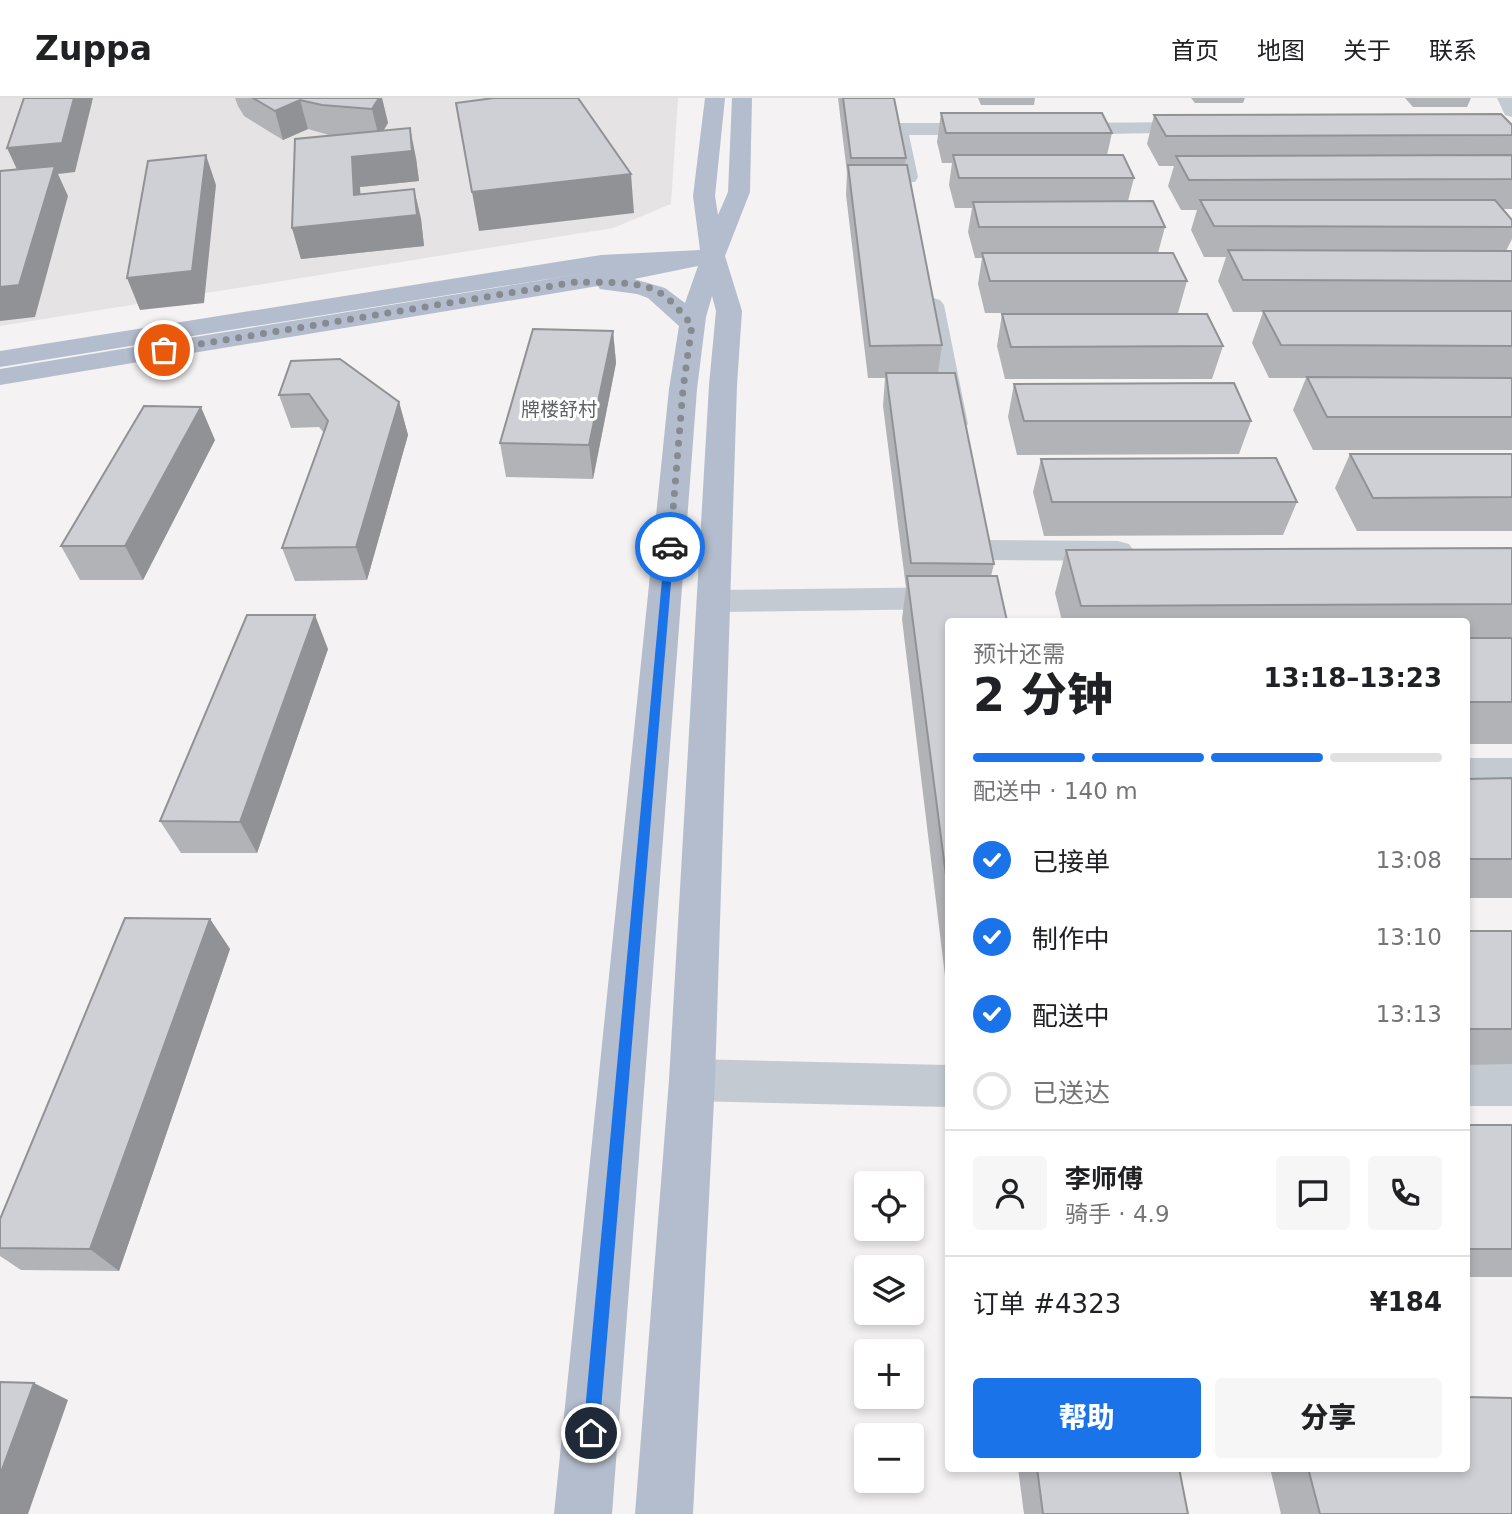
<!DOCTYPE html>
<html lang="zh">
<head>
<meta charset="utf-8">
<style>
	body { margin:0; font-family:"DejaVu Sans","Noto Sans SC",sans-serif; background:#f6f6f6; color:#202124; height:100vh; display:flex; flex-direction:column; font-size:26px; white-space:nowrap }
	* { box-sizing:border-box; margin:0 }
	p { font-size:23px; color:#757577 }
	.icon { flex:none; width:38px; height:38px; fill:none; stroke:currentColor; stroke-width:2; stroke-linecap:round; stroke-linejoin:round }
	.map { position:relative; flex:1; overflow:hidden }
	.details { position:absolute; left:945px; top:520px; width:525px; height:854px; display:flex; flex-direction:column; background:#fff; border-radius:7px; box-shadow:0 4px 10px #0003 }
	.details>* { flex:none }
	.fabs { position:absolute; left:854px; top:1073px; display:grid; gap:14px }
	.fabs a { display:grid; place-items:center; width:70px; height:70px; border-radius:7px; background:#fff; box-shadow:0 4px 10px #0003; font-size:35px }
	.pin { position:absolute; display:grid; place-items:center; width:60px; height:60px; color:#fff; margin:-30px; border:4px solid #fff; border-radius:50%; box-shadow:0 2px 7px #0007 }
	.courier { position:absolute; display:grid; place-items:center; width:70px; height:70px; margin:-35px; border:5px solid #1a73e8; border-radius:50%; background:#fff; color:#222; box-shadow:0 2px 9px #0007 }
	.headline em { font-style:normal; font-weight:800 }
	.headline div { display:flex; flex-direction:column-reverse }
	.headline { display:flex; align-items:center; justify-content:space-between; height:119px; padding:0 28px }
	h1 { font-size:46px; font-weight:800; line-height:52px }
	.bar { display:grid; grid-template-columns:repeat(4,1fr); gap:10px 7px; align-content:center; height:84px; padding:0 28px }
	.bar i { height:9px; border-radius:5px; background:#e0e0e0 }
	.bar .selected { background:#1a73e8 }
	.bar p { grid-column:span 4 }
	.line { display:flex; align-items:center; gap:18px; padding:0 28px; border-top:2px solid #e0e0e0 }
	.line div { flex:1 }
	.round { display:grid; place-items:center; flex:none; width:74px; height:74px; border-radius:7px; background:#f6f6f6 }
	ol { padding:0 28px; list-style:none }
	li { display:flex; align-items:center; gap:21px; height:77px }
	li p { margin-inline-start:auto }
	li .icon { padding:7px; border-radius:50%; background:#1a73e8; color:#fff; stroke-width:4 }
	li:last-child { color:#757577 }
	li i { width:38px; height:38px; border:4px solid #e0e0e0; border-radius:50% }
	.button { display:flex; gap:14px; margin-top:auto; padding:14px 28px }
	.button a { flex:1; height:80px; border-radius:7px; background:#1a73e8; color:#fff; font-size:28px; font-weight:800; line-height:80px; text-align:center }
	.button a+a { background:#f6f6f6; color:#202124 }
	header { display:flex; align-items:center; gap:42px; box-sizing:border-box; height:98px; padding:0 35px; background:#fff; border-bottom:2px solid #e0e0e0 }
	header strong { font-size:33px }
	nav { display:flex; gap:38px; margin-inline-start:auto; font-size:24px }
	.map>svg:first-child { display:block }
	.education { fill:#e5e3e3 }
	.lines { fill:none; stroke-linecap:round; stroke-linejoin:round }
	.minor { fill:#c4cad2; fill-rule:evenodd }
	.major { fill:#b4bdcd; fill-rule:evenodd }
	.wall { fill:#b2b3b7 }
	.shaded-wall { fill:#919295 }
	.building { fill:#cfd0d5; stroke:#919295; stroke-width:2 }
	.route { fill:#1a73e8 }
	.done { stroke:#868a91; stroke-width:7; stroke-dasharray:0 12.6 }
	.labels { text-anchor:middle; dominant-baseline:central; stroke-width:6; stroke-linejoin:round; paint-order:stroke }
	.far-quarter-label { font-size:19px; fill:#5f6166; stroke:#fff }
</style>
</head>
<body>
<header>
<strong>Zuppa</strong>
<nav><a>首页</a><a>地图</a><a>关于</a><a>联系</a></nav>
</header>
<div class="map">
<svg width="1512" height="1416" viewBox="0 0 1512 1416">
	<rect width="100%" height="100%" fill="#f4f2f2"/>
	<!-- education -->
	<path class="education" d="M0,0H678L671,106L613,130L0,228Z"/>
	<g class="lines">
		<!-- minor -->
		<path class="minor" d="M1497,0H1512V19L1505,17Z
			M1202,24L1209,26L1212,30L1209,34L1056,37L1049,35L1046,31L1049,27L1056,25Z
			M898,25H992L999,27L1002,31L999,35L992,37H909L918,79L915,84H899L896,79L888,31L891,27Z
			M931,199L940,202L944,207L968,326L964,332L954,334L944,332L940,326L918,207L922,202Z
			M978,442L1118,443L1129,446L1134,453L1129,460L1118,463L978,462L967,459L962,452L967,445Z
			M956,489L968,492L972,500L968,508L956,511L714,514L702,511L697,503L702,495L714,492Z
			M1466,660H1512V688H1466Z
			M692,961L948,967V1009L692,1003L676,997L669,982L676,967Z
			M1466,966H1512V1008H1466Z"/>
		<!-- major -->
		<path class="major" d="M705,0H725L715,98L718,117L728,94L732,0H752L750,94L725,158L742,213L737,287L715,982L693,1416H635L669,982L709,287L716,213L712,198L706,219L697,291L612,1416H554L669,291L679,228L648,200L637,196L600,191L598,188L0,287V271L610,171L0,269V253L601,157L700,152L693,98ZM698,168L685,205L665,190L634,181Z"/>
	</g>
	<!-- wall -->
	<path class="wall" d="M235,0H382L388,25L383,33L416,60L419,83L360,89V96L414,91L421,121L424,148L301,161L292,130L337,37H329L308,31L283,42L244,18L238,8Z
		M838,0H894L906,60L905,67L942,247L938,275L994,466L991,478L948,523V903L902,521L906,490L883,308L885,280H868L846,97L847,75Z
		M978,0H1035L1034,7H981Z
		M1191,0H1245L1243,5H1195Z
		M1405,0H1471L1467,9H1413Z
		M941,15L1112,35L1107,57L1134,80L1128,103L1165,129L1158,155L1187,183L1178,215H985L978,186L982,160H975L968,134L972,110H955L949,87L952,65H942L937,44Z
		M1154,17L1512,27V111H1503L1512,122V141L1506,153H1512V352H1313L1293,312L1306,280H1269L1252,245L1263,214H1233L1218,183L1226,159H1204L1191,132L1197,112H1181L1168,88L1174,68H1159L1147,46Z
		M1002,216L1223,248L1212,281H1005L997,248Z
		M613,233L616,265L593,381L506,379L500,345Z
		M291,263L399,304L408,337L367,482L295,483L282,450L324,335L319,329L291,330L279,297Z
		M1014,286L1251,323L1239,356L1017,357L1008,319Z
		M215,342L143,482H80L61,448Z
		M1350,356H1512V433H1357L1335,390Z
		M1041,361L1297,404L1283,437L1044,438L1033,394Z
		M1512,450V646H1466V523H1062L1055,495L1066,452Z
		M328,551L257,755H181L160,723Z
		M1512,680V800H1466V681Z
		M210,821L230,851L119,1173L21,1172L0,1158V1121Z
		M1466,833H1512V966L1466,967Z
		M1466,1027H1512V1179H1466Z
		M1018,1370H1179L1188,1416H1024Z
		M1270,1370H1466L1512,1416H1281Z"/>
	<!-- shaded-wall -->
	<path class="shaded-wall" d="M74,0H93L75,74L58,76L68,98L35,219L0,223V189L21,80L7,50Z
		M379,0H382L388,25L379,40L372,11Z
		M300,2L308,31L283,42L275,13Z
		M410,30L416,60L419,83L360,89L362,122L414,91L421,121L424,148L301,161L292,130L354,97L352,59Z
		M206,57L216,87L204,205L140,212L127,180Z
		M631,76L634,115L479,133L472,94Z
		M613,233L616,265L593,381L589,347Z
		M399,304L408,337L367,482L356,449Z
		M201,309L215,342L143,482L125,448Z
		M315,517L328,551L257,755L240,724Z
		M210,821L230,851L119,1173L90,1151Z
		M34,1285L68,1302L28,1416H0V1377Z"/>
	<!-- building -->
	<path class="building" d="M24,0H74L62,45L7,50Z
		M253,0H379L372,11L322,7L300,2L275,13Z
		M494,0H578L631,76L472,94L456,5Z
		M843,0H894L906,60H851Z
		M941,15H1102L1112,35H946Z
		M1501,16L1512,27V37L1166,38L1154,17Z
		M410,30L412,53L352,59L354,97L414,91L417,117L292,130L295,41Z
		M206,57L192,173L127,180L148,63Z
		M953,57H1123L1134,80H959Z
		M1512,57V81L1189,82L1176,58Z
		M848,67H907L942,247L870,248Z
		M55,68L19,187L0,189V73Z
		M1200,102H1495L1512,122V129L1214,128Z
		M1153,103L1165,129H979L973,104Z
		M1228,152L1512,153V183L1243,182Z
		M982,155H1173L1187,183H990Z
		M1263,213H1512V248L1281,247Z
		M1002,216H1207L1223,248L1011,249Z
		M533,231L613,233L589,347L500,345Z
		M340,261L399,304L356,449L282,450L328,323L309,296L279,297L291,263Z
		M886,275H955L994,466L911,465Z
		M1307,279L1512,280V319H1327Z
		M1234,285L1251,323H1024L1014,286Z
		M144,308L201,309L125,448H61Z
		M1350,356H1512V399L1373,400Z
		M1276,360L1297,404H1052L1041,361Z
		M1512,450V506L1081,508L1066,452Z
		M907,478H997L1007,523H948V793Z
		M247,517H315L240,724L160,723Z
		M1466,540H1512V604H1466Z
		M1512,680V761H1466V681Z
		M125,820L210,821L90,1151L0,1150V1121Z
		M1466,833H1512V931H1466Z
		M1466,1027H1512V1151H1466Z
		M0,1284L34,1285L0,1377Z
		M1466,1299L1512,1300V1416H1320L1308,1370H1466Z
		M1037,1370H1179L1188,1416H1043Z"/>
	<!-- route -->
	<path class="route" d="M670,446L674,449L599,1335L597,1341L591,1344L585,1341L583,1335L665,449Z"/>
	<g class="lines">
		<!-- done -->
		<path class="done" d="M164,252L576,184C600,185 632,182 655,192C670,199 681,215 692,227L683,291L670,449"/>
	</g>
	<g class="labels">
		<!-- far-quarter labels -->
		<g class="far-quarter-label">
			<text x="559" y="311">牌楼舒村</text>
		</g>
	</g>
</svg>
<div class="fabs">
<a><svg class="icon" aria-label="locate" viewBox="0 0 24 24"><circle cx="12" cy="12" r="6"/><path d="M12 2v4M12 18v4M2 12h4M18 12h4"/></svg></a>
<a><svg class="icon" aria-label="layers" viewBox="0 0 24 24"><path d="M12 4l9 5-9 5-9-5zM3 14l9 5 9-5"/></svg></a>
<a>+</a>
<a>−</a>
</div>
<div class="pin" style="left:164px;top:252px;background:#ea580c"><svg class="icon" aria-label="bag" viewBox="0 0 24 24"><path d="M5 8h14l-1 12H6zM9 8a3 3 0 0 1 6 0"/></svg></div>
<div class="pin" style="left:591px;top:1335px;background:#1f2937"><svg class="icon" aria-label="home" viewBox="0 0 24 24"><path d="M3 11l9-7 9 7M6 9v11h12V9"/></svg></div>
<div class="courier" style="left:670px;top:449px"><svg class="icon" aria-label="car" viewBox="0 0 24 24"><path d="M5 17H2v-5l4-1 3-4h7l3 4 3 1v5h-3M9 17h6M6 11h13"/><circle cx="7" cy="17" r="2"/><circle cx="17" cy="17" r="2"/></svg></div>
<section class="details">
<div class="headline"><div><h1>2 分钟</h1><p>预计还需</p></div><em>13:18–13:23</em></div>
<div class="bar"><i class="selected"></i><i class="selected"></i><i class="selected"></i><i></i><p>配送中 · 140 m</p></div>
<ol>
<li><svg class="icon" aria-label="check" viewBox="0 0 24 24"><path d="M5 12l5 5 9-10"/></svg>已接单<p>13:08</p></li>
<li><svg class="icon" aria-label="check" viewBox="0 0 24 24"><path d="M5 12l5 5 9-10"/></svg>制作中<p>13:10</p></li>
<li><svg class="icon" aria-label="check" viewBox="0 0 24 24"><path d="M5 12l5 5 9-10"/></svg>配送中<p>13:13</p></li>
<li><i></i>已送达</li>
</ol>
<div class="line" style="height:126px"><a class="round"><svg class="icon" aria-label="person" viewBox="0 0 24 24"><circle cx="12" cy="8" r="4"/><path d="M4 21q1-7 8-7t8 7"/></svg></a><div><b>李师傅</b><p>骑手 · 4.9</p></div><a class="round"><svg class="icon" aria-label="chat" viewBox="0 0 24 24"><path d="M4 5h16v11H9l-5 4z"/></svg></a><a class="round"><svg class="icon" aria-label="phone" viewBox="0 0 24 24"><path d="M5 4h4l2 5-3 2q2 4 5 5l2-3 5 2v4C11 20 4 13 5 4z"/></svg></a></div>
<div class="line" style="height:91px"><div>订单 #4323</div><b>¥184</b></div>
<div class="button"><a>帮助</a><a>分享</a></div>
</section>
</div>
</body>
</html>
